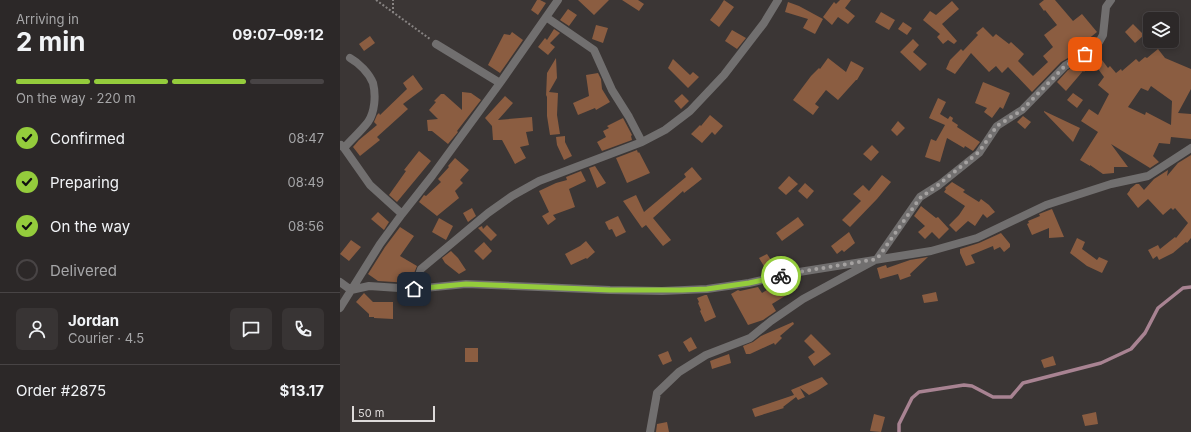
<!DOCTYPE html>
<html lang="en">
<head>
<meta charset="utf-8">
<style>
	body { margin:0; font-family:Inter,sans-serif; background:#383434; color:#f1f3f6; height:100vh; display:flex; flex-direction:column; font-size:15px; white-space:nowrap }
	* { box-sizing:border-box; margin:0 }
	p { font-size:13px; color:#a6a6a8 }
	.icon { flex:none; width:22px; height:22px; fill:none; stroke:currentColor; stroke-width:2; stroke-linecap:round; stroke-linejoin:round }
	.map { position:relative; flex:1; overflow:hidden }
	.sheet { display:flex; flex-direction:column; background:#2c2828; width:340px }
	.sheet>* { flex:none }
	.buttons { position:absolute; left:803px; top:12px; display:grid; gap:8px }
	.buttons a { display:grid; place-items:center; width:36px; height:36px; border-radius:6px; background:#2c2828; box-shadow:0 2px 6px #0003,0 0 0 1px #484445; font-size:20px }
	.scale { position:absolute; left:12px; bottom:10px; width:83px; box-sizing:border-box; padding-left:4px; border:2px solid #dddad9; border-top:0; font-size:11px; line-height:14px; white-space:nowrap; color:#dddad9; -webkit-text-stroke:3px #3b3635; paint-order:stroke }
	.pin { position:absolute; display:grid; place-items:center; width:34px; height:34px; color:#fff; margin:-17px; border-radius:8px; box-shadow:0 2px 6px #0006 }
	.courier { position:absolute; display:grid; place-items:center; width:40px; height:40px; margin:-20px; border:3px solid #94cc3c; border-radius:50%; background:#fff; color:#222; box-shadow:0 1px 5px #0007 }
	.overview em { font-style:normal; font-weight:700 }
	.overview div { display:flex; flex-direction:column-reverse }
	.overview { display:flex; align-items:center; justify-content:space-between; height:68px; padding:0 16px }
	h1 { font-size:26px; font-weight:700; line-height:30px }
	.bar { display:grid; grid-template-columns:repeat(4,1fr); gap:6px 4px; align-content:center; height:48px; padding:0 16px }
	.bar i { height:5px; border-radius:3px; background:#484445 }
	.bar .selected { background:#94cc3c }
	.bar p { grid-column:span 4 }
	.line { display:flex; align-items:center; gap:10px; padding:0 16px; border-top:1px solid #484445 }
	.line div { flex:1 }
	.round { display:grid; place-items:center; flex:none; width:42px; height:42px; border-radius:6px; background:#383434 }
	ol { padding:0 16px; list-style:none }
	li { display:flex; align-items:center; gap:12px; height:44px }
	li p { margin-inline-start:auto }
	li .icon { padding:4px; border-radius:50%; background:#94cc3c; color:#111; stroke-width:4 }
	li:last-child { color:#a6a6a8 }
	li i { width:22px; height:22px; border:2px solid #484445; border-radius:50% }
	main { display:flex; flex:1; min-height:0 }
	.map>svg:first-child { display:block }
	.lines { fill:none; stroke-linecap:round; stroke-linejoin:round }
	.stream { stroke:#a88392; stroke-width:3.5 }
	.building { fill:#8b5d41; fill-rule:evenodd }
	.path { stroke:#878382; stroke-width:2; stroke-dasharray:2 2; stroke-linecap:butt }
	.street { stroke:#716f6f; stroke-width:8 }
	.done { stroke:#a4a1a0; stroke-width:4; stroke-dasharray:0 7.2 }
	.route { stroke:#94cc3c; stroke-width:5 }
</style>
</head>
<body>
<main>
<section class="sheet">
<div class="overview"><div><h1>2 min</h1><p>Arriving in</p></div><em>09:07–09:12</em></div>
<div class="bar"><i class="selected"></i><i class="selected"></i><i class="selected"></i><i></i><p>On the way · 220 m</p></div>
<ol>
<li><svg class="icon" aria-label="check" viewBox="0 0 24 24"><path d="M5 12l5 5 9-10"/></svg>Confirmed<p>08:47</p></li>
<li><svg class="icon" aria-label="check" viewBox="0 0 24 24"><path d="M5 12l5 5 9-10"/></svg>Preparing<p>08:49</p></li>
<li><svg class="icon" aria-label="check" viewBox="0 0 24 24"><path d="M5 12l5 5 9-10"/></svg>On the way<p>08:56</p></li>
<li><i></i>Delivered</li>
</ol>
<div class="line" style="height:72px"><a class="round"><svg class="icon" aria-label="person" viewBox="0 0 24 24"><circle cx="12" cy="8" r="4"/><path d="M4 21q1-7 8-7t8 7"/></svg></a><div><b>Jordan</b><p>Courier · 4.5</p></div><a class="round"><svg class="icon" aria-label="chat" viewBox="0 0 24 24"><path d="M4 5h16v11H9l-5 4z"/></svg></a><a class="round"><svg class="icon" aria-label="phone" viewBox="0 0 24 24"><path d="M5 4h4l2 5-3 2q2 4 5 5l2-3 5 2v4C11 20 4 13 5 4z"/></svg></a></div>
<div class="line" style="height:52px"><div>Order #2875</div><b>$13.17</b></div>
</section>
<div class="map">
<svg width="851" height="432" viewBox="0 0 851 432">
	<rect width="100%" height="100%" fill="#3b3635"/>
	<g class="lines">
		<!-- stream -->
		<path class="stream" d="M559,432V424L572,398L579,392L624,385L632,386L653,397H671L683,383L761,363L791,349L805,333L818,308L843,288L851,287"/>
	</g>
	<!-- building -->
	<path class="building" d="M197,0H200L206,3L198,15L191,10Z
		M238,0H269L254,15Z
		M282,0H298L304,4L299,11Z
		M384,0L394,7L379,27L370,20L379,8Z
		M500,0H511L505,8L515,16L508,24L498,17L492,25L483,17L494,2L496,4Z
		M704,0H715L733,21L742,14L757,32L747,40L749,43L742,50L721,62L692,92L668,67L662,73L656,66L649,72L631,53L615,74L606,69L610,60L621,49L623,51L638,35L636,33L643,27L653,37L656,34L669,44L671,42L684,54L678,61L693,76L708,62L703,56L713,47L704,35L717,25L705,10L704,11L699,4Z
		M612,1L619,9L602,24L617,41L614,44L608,40L603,44L597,37L600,34L583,20L590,11L596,15Z
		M448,2L459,6L483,19L475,34L463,28L468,19L445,12Z
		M228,9L237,15L229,26L220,20Z
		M541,12L555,20L549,30L535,22Z
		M563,22L572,28L567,35L558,29Z
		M793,24L804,35L795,43L785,32Z
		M256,25L268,28L263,43L252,39Z
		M214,29L220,33L210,43L215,47L208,55L198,47L205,38L207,40Z
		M392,30L406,38L397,49L385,41Z
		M172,32L183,40L160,73L148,65L164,34L170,35Z
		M30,36L35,43L24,51L19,44Z
		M573,39L579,45L573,52L587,64L580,71L560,52Z
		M818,49L825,58L851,69V89L838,113L851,114V139L831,137L830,144L819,143L813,156L819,162L810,168L771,144L788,167H774V173L763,174L750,165V166L740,160L758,132L741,121L749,109L758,115L769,94L758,85L764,77L753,62L744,72L743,71L726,91L717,82L728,70L748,59L756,52L768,68L770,66L776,73L781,69L782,71L796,59L799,62L805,57L807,58ZM811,86L832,101L831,125L806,112L805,115L788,107L801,88L808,91Z
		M216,58L217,78L209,92L218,93L217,115L220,134L210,135L207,116V95L206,97L207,73Z
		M488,58L506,72L511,61L524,68L517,80H516L498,100L486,90L475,104L479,107L473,115L453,100L471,76L479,68L480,69Z
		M333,59L350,75L353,72L359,77L348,88L328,68Z
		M258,73L261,79L262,89L270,102L256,110L255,108L238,115L233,103L249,96L246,75Z
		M73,75L83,89L63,104L68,109L37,137L40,140L20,156L13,147L19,140L37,125L34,122L37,115L39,113L40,115L67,89L63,83Z
		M643,82L670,93L663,109L660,107L652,118L644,112L647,108L635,103Z
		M122,92L131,93L141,100L117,131L118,132L108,144L92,131H88L87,120L98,119L89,110L96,102L94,101L101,94H104L122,110Z
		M733,93L743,100L737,108L727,100Z
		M342,94L349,101L341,109L334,101Z
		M165,96L173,103L158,120L192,117L193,131L186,132L189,145L180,147L186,158L175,164L162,140H153L152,126L145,118Z
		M598,98L606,102L600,114L608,119L610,116L613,118L612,121L618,125L617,127L640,142L633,151L625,146L624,148L607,138L600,162L585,157L591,139L596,141L605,125L589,118Z
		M704,111L740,128L733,142L704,112Z
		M370,115L383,126L375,135L372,132L362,143L351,134L360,125L361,126Z
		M683,116L691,122L685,129L677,122Z
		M283,118L292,135L291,136L292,140L262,151L257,142L266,137L263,131L269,128L267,126Z
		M558,121L565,128L557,136L551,130Z
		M225,136V142L232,156L224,160L217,145L216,137Z
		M532,145L539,152L531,161L523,154Z
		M297,150L298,153L299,152L310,173L287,183L276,158Z
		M79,151L91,161L57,202L49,195L66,171L64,170Z
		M851,155V238L847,243L846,242L833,253L819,260L817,256L813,259L808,250L818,245L820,249L835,237L836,238L848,223L835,208L833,210L831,208L823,215L808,199L798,208L787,194L790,190V189L796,184H799L804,190L814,179L828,170L827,176L838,163Z
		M115,158L129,170L120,180L123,183L115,191L119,198L97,216L79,202L84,195L86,196L101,182L98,179L109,167L108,166Z
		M255,166L266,183L257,188L249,168Z
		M352,167L362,179L344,193L343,191L313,218L331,240L323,246L306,225L302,228L283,201L296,195L304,212L346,177L344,174Z
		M241,171L246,181L229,189L235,207L213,215L216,219L208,225L202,216L209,212L199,191L216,183L227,180L226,177Z
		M542,175L551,182L537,199L510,227L502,220L521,201L513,194L523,185L529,191Z
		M449,176L458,184L446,195L438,188Z
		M612,182L625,190L623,192L639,202L641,199L649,205L655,212L647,218L643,214L635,226L628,221L616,232L609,225L619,215L625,206L604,192L606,189L605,188Z
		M465,183L474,191L467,199L458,191Z
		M581,206L596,218L598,217L609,229L599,239L592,232L585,239L578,232L585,226L574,216Z
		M132,208L136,216L128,222L123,213Z
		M712,209L724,237L709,238V228L692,235L687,224L689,223L688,221L700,216L699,214Z
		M38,212L49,222L44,230L31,219Z
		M278,216L286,232L276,237L272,229L269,230L265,222Z
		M458,217L464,225L442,241L436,233Z
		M99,218L113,226L106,240L92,232Z
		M147,225L157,235L151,241L138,228L142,226L143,229Z
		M60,227L74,236L60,256L77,266L70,283L38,281L28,274L45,247Z
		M509,232L515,243L504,252L502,250L497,254L491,246Z
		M661,233L670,244V247L664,252L660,247L654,250L653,246L631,255L635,263L626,266L620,253V249L639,243Z
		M737,238L745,242L742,249L757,260L759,257L768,261L762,273L747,266L730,253Z
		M11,240L21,247L9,261L0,254Z
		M246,241L255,252L247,259L246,258L231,265L225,254L240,246Z
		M144,242L152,251L143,260L134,251Z
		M111,251L118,258L126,270L119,274L105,263L102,258Z
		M427,254L433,263L425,268L419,258Z
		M588,257L570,274L571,276L560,280L558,274L540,279L537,268L546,265L547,268L570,260Z
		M453,279L458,288L432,304L436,311L423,320L408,325L391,294L398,290L400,291L418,287L422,293L440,282L443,281L444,283Z
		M596,292L598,301L584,303L582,295Z
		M24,293L33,302H53V319L34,318V317H29V314L16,302Z
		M365,295H367L376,317L365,322L360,311L361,310L358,303L359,302L357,298Z
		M453,322L454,324L440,336L442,338L435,345L434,343L410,354H406L403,346L413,342L421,336Z
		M471,334L491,354L474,366L468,357L475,352L464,341Z
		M351,337L357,348L349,352L343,342Z
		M125,348H138V362H125Z
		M328,351L332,361L323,365L318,355Z
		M389,354L391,363L372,369L370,361Z
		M713,356L716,365L704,368L701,360Z
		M482,377L488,384L477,391L469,395L460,388L465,397L458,400L456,397L443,407L444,408L415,417L412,409L454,395L451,390Z
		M756,412L758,424L745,426L742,415Z
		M534,414L545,417L541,432L530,431Z
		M327,422L329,432H316L317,424Z"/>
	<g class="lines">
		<!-- path -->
		<path class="path" d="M36,0L90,39
			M53,13V0"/>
		<!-- street -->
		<path class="street" d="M206,17L254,50L272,90L289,117L302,142
			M96,44L160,83
			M1,145L4,148L30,185L62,214
			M4,148C12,139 21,131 28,122C35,112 36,95 33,83C29,73 19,63 10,58
			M0,282L11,290L29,286L74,289L126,284L270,290L322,291L367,289L409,283L459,272L591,251L637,238L706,205L771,184L808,176L851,148
			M74,289L81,269L148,213L172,196L199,181L302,142L325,130L350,111L384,75L424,23L438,0
			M0,308L40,244L62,214L92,176L160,83L218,0
			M310,432L317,393L339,372L366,355L410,338L431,321L463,299L537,259L580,197L599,185L639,153L657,126L682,110L725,66L745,54L759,42L763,35L766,7L771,0"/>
	</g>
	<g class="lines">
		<!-- done -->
		<path class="done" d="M441,276L459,272L537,259L580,198L598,185L639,152L657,126L682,110L725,66L745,54"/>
		<!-- route -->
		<path class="route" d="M74,289L126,284L270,290H342L367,289L409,283L441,276"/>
	</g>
</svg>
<div class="buttons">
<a><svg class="icon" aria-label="layers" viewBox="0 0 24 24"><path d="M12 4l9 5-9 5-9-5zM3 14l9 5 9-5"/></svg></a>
</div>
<div class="scale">50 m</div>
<div class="pin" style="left:745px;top:54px;background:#ea580c"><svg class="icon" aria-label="bag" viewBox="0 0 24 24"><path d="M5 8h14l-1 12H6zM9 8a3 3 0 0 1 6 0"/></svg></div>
<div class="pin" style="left:74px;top:289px;background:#1f2937"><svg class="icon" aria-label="home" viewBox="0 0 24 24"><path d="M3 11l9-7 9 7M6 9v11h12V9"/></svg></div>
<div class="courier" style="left:441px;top:276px"><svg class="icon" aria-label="bike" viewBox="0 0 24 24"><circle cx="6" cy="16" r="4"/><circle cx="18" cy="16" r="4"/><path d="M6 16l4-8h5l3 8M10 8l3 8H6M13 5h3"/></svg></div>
</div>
</main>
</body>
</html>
